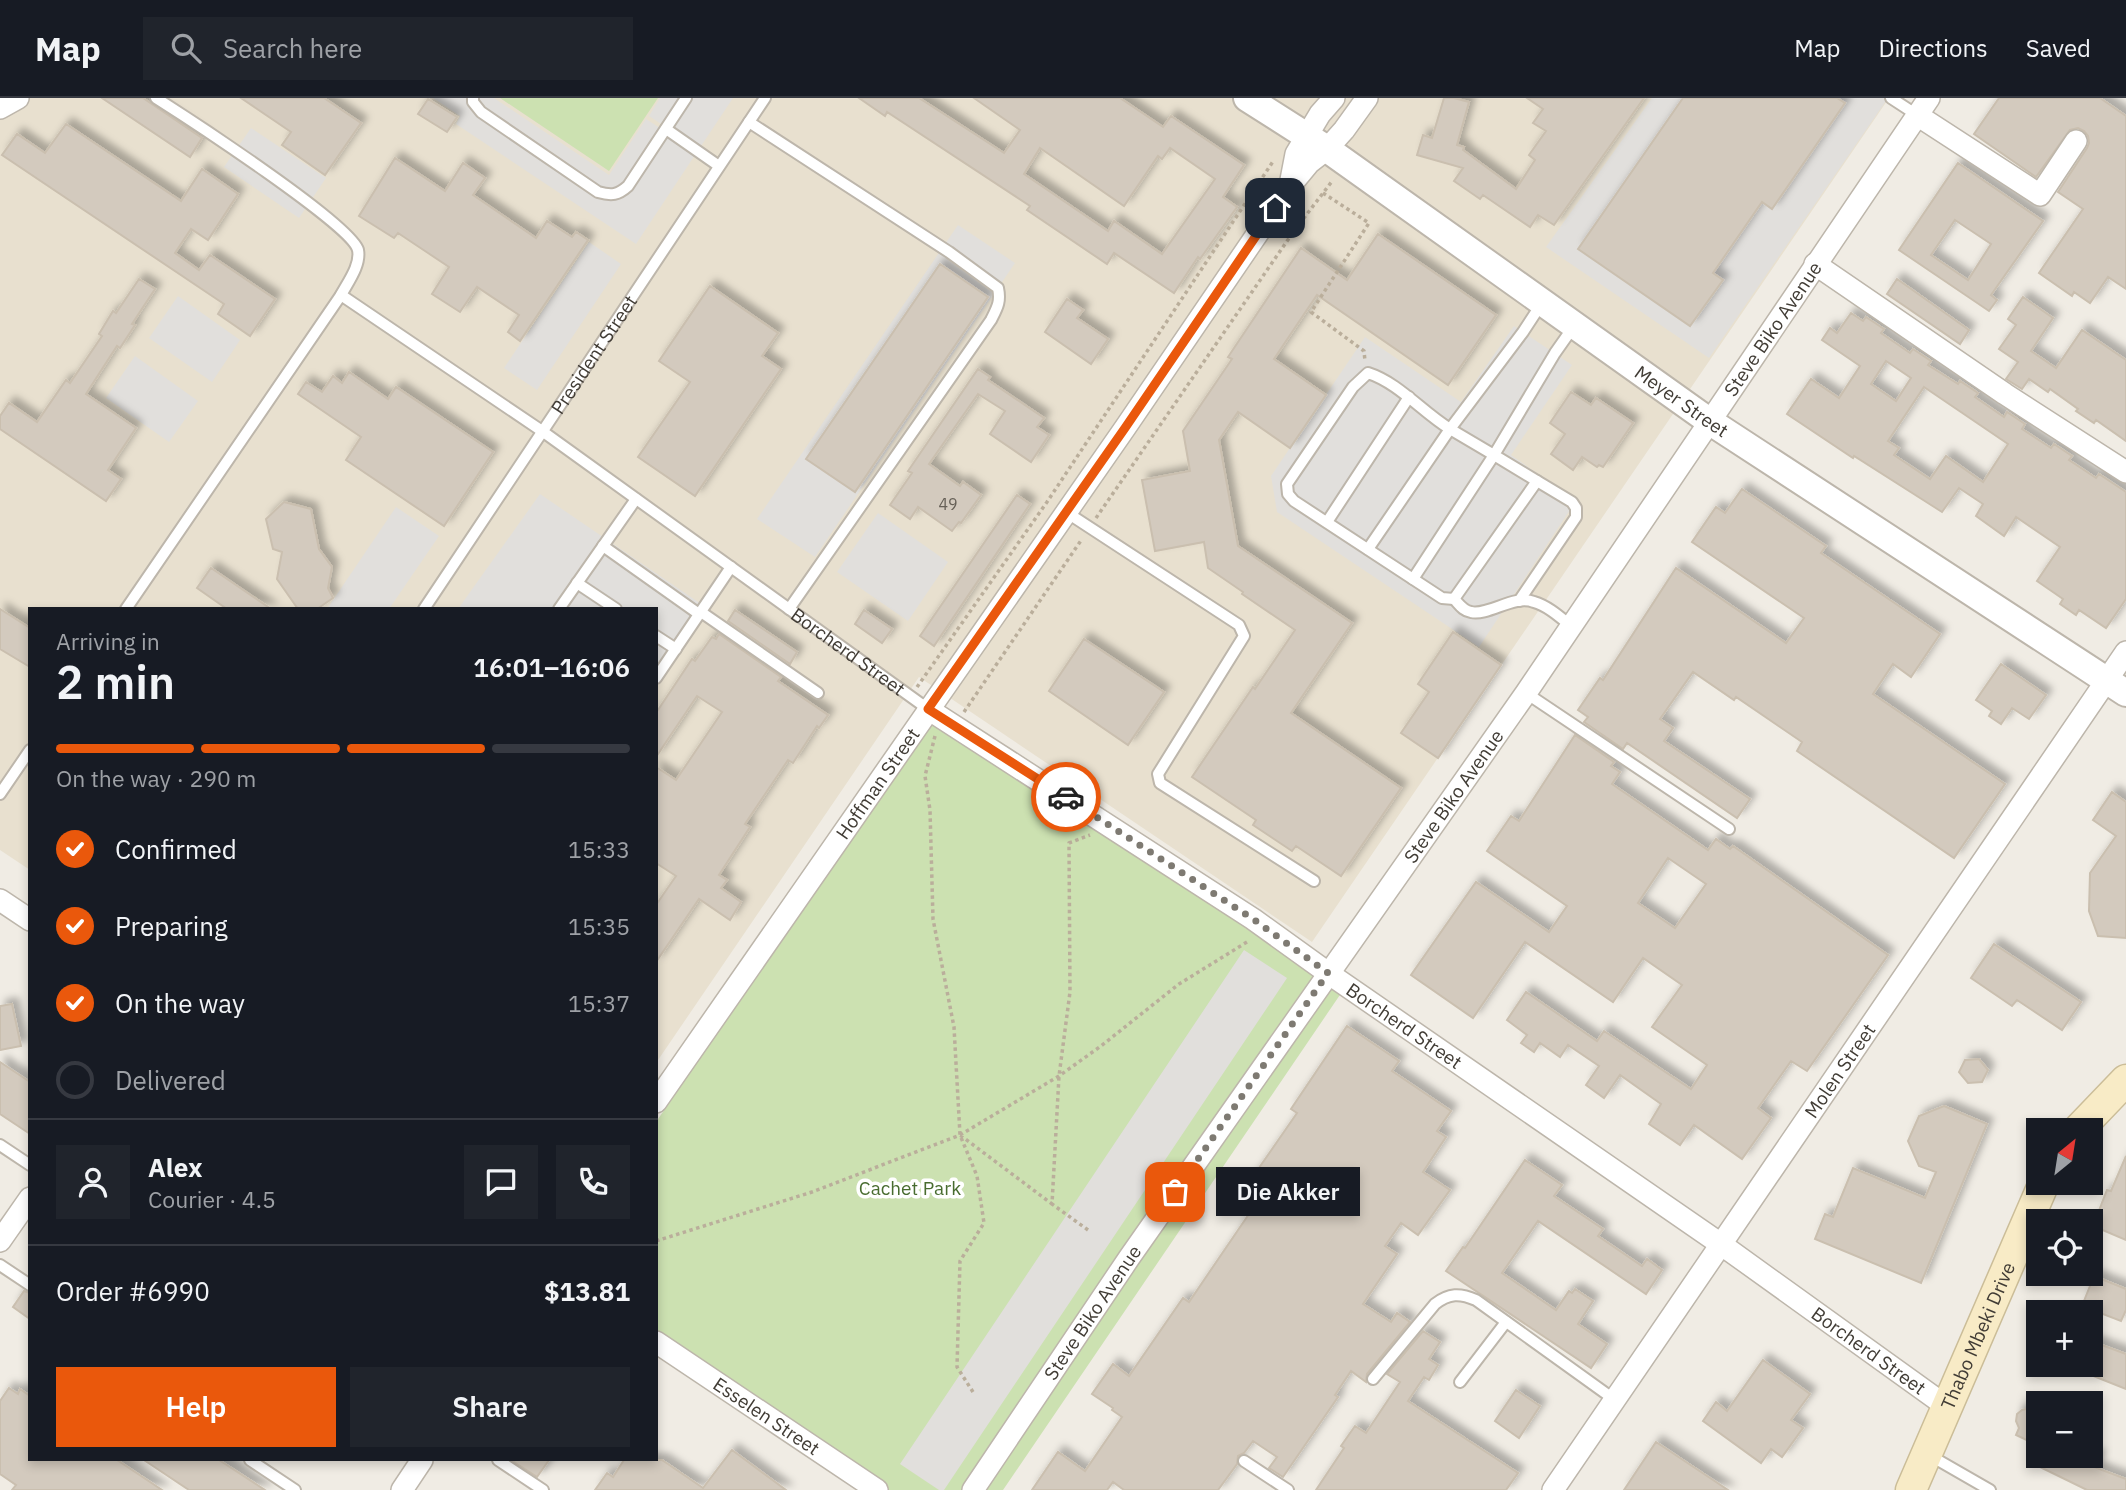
<!DOCTYPE html>
<html lang="en">
<head>
<meta charset="utf-8">
<style>
	body { margin:0; font-family:"IBM Plex Sans",sans-serif; background:#20242c; color:#f1f3f6; height:100vh; display:flex; flex-direction:column; font-size:26px; white-space:nowrap }
	* { box-sizing:border-box; margin:0 }
	p { font-size:23px; color:#9ea1a6 }
	.icon { flex:none; width:38px; height:38px; fill:none; stroke:currentColor; stroke-width:2; stroke-linecap:round; stroke-linejoin:round }
	.map { position:relative; flex:1; overflow:hidden }
	.panel { position:absolute; left:28px; top:509px; width:630px; height:854px; display:flex; flex-direction:column; background:#171b24; border-radius:0px; box-shadow:0 4px 10px #0003 }
	.panel>* { flex:none }
	.needle { width:46px; rotate:30deg }
	.controls { position:absolute; left:2026px; top:1020px; display:grid; gap:14px }
	.controls a { display:grid; place-items:center; width:77px; height:77px; border-radius:0px; background:#171b24; box-shadow:0 4px 10px #0003; font-size:35px }
	.pin { position:absolute; display:grid; place-items:center; width:60px; height:60px; color:#fff; margin:-30px; border-radius:14px; box-shadow:0 4px 10px #0006 }
	.courier { position:absolute; display:grid; place-items:center; width:70px; height:70px; margin:-35px; border:5px solid #ea580c; border-radius:50%; background:#fff; color:#222; box-shadow:0 2px 9px #0007 }
	.bubble { position:absolute; height:49px; border-radius:0px; background:#171b24; box-shadow:0 4px 10px #0003; font-size:23px; font-weight:600; line-height:49px; text-align:center }
	.summary em { font-style:normal; font-weight:600 }
	.summary div { display:flex; flex-direction:column-reverse }
	.summary { display:flex; align-items:center; justify-content:space-between; height:119px; padding:0 28px }
	h1 { font-size:46px; font-weight:600; line-height:52px }
	.bar { display:grid; grid-template-columns:repeat(4,1fr); gap:10px 7px; align-content:center; height:84px; padding:0 28px }
	.bar i { height:9px; border-radius:5px; background:#363941 }
	.bar .active { background:#ea580c }
	.bar p { grid-column:span 4 }
	.line { display:flex; align-items:center; gap:18px; padding:0 28px; border-top:2px solid #363941 }
	.line div { flex:1 }
	.round { display:grid; place-items:center; flex:none; width:74px; height:74px; border-radius:0px; background:#20242c }
	ol { padding:0 28px; list-style:none }
	li { display:flex; align-items:center; gap:21px; height:77px }
	li p { margin-inline-start:auto }
	li .icon { padding:7px; border-radius:50%; background:#ea580c; color:#fff; stroke-width:4 }
	li:last-child { color:#9ea1a6 }
	li i { width:38px; height:38px; border:4px solid #363941; border-radius:50% }
	.action { display:flex; gap:14px; margin-top:auto; padding:14px 28px }
	.action a { flex:1; height:80px; border-radius:0px; background:#ea580c; color:#fff; font-size:28px; font-weight:600; line-height:80px; text-align:center }
	.action a+a { background:#20242c; color:#f1f3f6 }
	header { display:flex; align-items:center; gap:42px; box-sizing:border-box; height:98px; padding:0 35px; background:#171b24; border-bottom:2px solid #363941 }
	header strong { font-size:33px }
	nav { display:flex; gap:38px; margin-inline-start:auto; font-size:24px }
	.search { width:490px; height:63px; background:#20242c; display:flex; align-items:center; gap:18px; box-sizing:border-box; padding:0 24px; border-radius:0px; color:#9ea1a6; font-size:26px }
	.map>svg:first-child { display:block }
	.education { fill:#e8e0cf }
	.green { fill:#cce1b1 }
	.parking { fill:#e1dfdc }
	.building { fill:#d3cabe; stroke:#cabfaf; stroke-width:2; fill-rule:evenodd; filter:url(#shadow) }
	.lines { fill:none; stroke-linecap:round; stroke-linejoin:round }
	.service-casing { stroke:#bdb6ab; stroke-width:14 }
	.minor-casing { stroke:#bdb6ab; stroke-width:24 }
	.tertiary-casing { stroke:#bdb6ab; stroke-width:30 }
	.secondary-casing { stroke:#cbbd98; stroke-width:33 }
	.path { stroke:#baae9b; stroke-width:3.5; stroke-dasharray:3.5 3.5; stroke-linecap:butt }
	.service { stroke:#fff; stroke-width:10 }
	.minor { stroke:#fff; stroke-width:21 }
	.tertiary { stroke:#fff; stroke-width:26 }
	.secondary { stroke:#f8ebc6; stroke-width:30 }
	.done { stroke:#7e7a72; stroke-width:7; stroke-dasharray:0 12.6 }
	.route { stroke:#ea580c; stroke-width:9 }
	.labels { text-anchor:middle; dominant-baseline:central; stroke-width:7; stroke-linejoin:round; paint-order:stroke }
	.number-label { font-size:16px; fill:#666057 }
	.street-label { font-size:19px; fill:#413c35; stroke:#fff }
	.park-label { font-size:19px; fill:#486c2f; stroke:#fff }
</style>
</head>
<body>
<header>
<strong>Map</strong>
<div class="search"><svg class="icon" aria-label="search" viewBox="0 0 24 24"><circle cx="10" cy="10" r="6"/><path d="M15 15l6 6"/></svg>Search here</div>
<nav><a>Map</a><a>Directions</a><a>Saved</a></nav>
</header>
<div class="map">
<svg width="2126" height="1392" viewBox="0 0 2126 1392">
	<defs>
		<filter id="shadow"><feDropShadow dx="6" dy="-6" stdDeviation="3.5" flood-color="#0004"/></filter>
	</defs>
	<rect width="100%" height="100%" fill="#f0ece4"/>
	<!-- education -->
	<path class="education" d="M0,0H1889L1312,844L919,579L656,965V511H30V772L0,752Z"/>
	<!-- green -->
	<path class="green" d="M500,0H658L609,73Z
		M939,612L1346,888L1003,1392H881L656,1239V1024Z"/>
	<!-- parking -->
	<path class="parking" d="M433,0H494L609,77L646,21L697,54L636,146L456,26L460,18Z
		M660,0H733L699,51L649,18Z
		M1652,0H1888L1709,260L1546,149Z
		M251,30L326,80L299,120L224,69Z
		M958,127L1015,165L815,459L757,421Z
		M589,144L621,166L537,292L504,270Z
		M178,198L240,242L212,284L149,240Z
		M1514,228L1572,267L1511,357L1576,403L1479,549L1277,414L1271,378L1365,239L1461,304Z
		M135,258L198,303L169,344L106,300Z
		M540,396L704,508L656,576V511H458Z
		M396,409L439,438L389,511H327Z
		M878,415L948,464L908,523L837,474Z
		M1244,852L1287,880L944,1392H939L900,1366Z"/>
	<!-- building -->
	<path class="building" d="M102,0H143L202,40L190,59Z
		M241,0H324L361,25L325,77L282,47L291,34Z
		M859,0H919L1004,55L1020,32L974,0H1120L1163,29L1171,18L1244,67L1223,99L1237,109L1200,161L1198,159L1174,195L1114,155L1107,166L1027,112L1030,108L887,14L885,18ZM1040,50L1124,108L1158,58L1162,61L1170,50L1215,81L1162,156L1114,123L1108,133L1024,76Z
		M1444,0H1454L1469,4L1457,47L1464,49L1463,52L1516,91L1535,62L1529,57L1546,33L1533,25L1543,11L1527,0H1644L1554,127L1538,117L1530,129L1483,97L1480,101L1454,83L1463,70L1417,57L1423,37L1432,40Z
		M1683,0H1837L1845,5L1772,111L1762,104L1713,175L1723,182L1690,228L1578,151Z
		M1999,0H2100L2126,18V191L2108,179L2090,205L2074,194L2072,198L2039,175L2083,111L2058,94L2087,50L2089,45L2088,38L2084,33L2078,30L2070,32L2036,79L1974,36Z
		M428,1L457,19L447,34L418,16Z
		M66,26L181,103L202,71L238,96L208,142L191,131L175,155L199,172L210,157L275,201L250,238L218,216L224,206L2,57L17,36L45,55Z
		M395,60L445,93L463,65L485,80L473,97L536,140L547,123L572,139L576,134L588,142L520,243L508,234L519,217L477,189L460,214L432,196L449,169L398,135L394,140L359,118Z
		M1958,65L2043,123L1991,197L1997,202L1989,213L1899,152ZM1955,122L1991,146L1968,182L1931,157Z
		M1378,136L1496,217L1448,287L1317,197L1274,261L1326,297L1290,350L1238,314L1219,342L1238,448L1352,525L1291,615L1401,690L1341,778L1296,748L1292,753L1253,727L1256,722L1192,679L1253,589L1255,591L1295,532L1242,496L1243,494L1208,470L1204,444L1155,453L1142,382L1190,373L1183,333L1232,261L1228,259L1301,150L1347,182Z
		M940,166L988,199L855,394L806,361Z
		M139,181L155,191L132,226L135,227L120,250L117,248L86,296L136,330L108,372L121,381L106,403L0,331V318L9,305L37,324L66,282L70,285L102,238L99,236L113,213L116,215Z
		M1897,181L1969,232L1960,246L1887,196Z
		M710,188L778,235L762,258L781,271L695,398L638,359L690,284L659,263Z
		M2023,199L2053,220L2031,253L2056,270L2082,232L2126,262V343L2096,322L2094,325L2076,313L2078,311L2050,291L2048,294L2029,281L2022,291L2006,281L2018,264L1999,251L2016,227L2008,221Z
		M1067,201L1083,212L1077,220L1108,241L1091,266L1045,234Z
		M1851,215L1863,223L1866,219L1884,231L1881,235L1910,255L1913,251L1931,263L1928,267L1958,286L1960,283L1978,295L1975,299L2004,319L2007,314L2025,326L2022,331L2051,350L2054,346L2072,358L2069,362L2096,380L2099,376L2126,394V501L2106,530L2079,512L2076,517L2060,506L2063,501L2037,483L2060,449L2016,419L2004,438L1976,418L1983,406L1959,390L1942,414L1854,358L1853,360L1787,316L1811,281L1839,300L1860,268L1822,242L1830,230L1837,235ZM1886,263L1911,280L1896,303L1871,286ZM1924,289L2008,346L1983,384L1946,358L1930,381L1894,357L1899,350L1888,343Z
		M978,271L990,279L988,282L1044,320L1037,329L1049,337L1031,364L990,336L1005,313L978,296L929,366L960,388L963,384L981,397L961,425L959,424L952,433L918,409L910,421L890,407L912,375L908,373Z
		M349,274L388,301L396,289L493,354L444,428L346,362L361,339L298,296L306,284L322,294L333,278L342,285Z
		M1571,294L1591,307L1596,300L1633,325L1603,369L1599,367L1597,369L1582,359L1573,372L1551,356L1565,336L1550,325Z
		M1742,391L1826,448L1821,455L1940,536L1911,579L1893,566L1873,596L2005,686L1954,760L1797,653L1802,644L1736,599L1734,602L1693,574L1660,621L1673,630L1664,643L1750,701L1737,720L1627,645L1623,651L1584,624L1588,619L1578,612L1600,580L1603,582L1676,470L1786,545L1804,520L1692,444L1716,409L1725,415Z
		M1017,397L1030,406L934,548L920,538Z
		M284,404L311,411L319,451L332,469L328,490L333,500L317,511H298L277,481L282,454L273,451L266,421Z
		M211,470L271,511H227L197,490Z
		M0,511L30,530V569L0,551Z
		M735,512L797,554L790,566L728,523Z
		M864,512L892,531L882,545L855,526Z
		M1453,534L1501,567L1438,660L1401,635L1429,594L1418,586Z
		M719,536L781,579L778,583L828,617L819,630L817,628L793,665L788,662L745,726L750,729L719,777L727,782L721,790L741,804L730,822L699,801L656,864V807L676,778L656,765V669L676,682L722,614L697,598L656,659V615L692,561L695,563L712,539L716,541Z
		M1084,541L1164,594L1128,647L1049,593Z
		M2001,566L2046,597L2029,621L2012,610L2001,626L1989,618L1992,613L1976,602Z
		M1575,637L1614,664L1611,668L1620,674L1612,686L1708,752L1716,741L1730,751L1733,748L1888,857L1807,973L1791,963L1758,1010L1771,1020L1742,1061L1694,1027L1680,1047L1649,1026L1661,1006L1620,977L1604,1000L1586,987L1599,968L1568,947L1560,959L1540,945L1534,954L1521,945L1527,937L1507,922L1526,894L1597,943L1604,933L1691,991L1707,967L1652,929L1682,887L1643,860L1613,904L1525,844L1473,920L1411,877L1476,784L1549,834L1567,808L1487,753L1511,718L1519,723ZM1668,760L1706,786L1675,830L1638,805Z
		M2112,694L2126,704V840L2098,838L2089,813L2090,775L2116,738L2093,722Z
		M1994,846L2081,904L2062,932L2017,902L2012,908L1971,880Z
		M12,906L21,948L0,952V908Z
		M1347,928L1399,963L1392,973L1451,1013L1437,1033L1446,1039L1423,1074L1450,1092L1418,1137L1401,1125L1385,1148L1397,1156L1363,1206L1391,1224L1397,1215L1410,1224L1367,1276L1366,1284L1351,1273L1335,1297L1338,1299L1283,1379L1269,1370L1277,1359L1253,1343L1244,1355L1238,1358L1237,1366L1218,1392H1124L1113,1384L1107,1392H1032L1058,1354L1085,1373L1122,1319L1112,1312L1113,1310L1092,1296L1113,1266L1129,1278L1183,1200L1189,1204L1251,1113L1236,1103L1297,1015L1291,1011Z
		M1979,961L1988,972L1982,984L1968,985L1959,974L1965,962Z
		M0,964L30,984V1036L0,1016Z
		M1944,1008L1987,1026L1921,1185L1815,1141L1825,1116L1833,1119L1853,1070L1925,1100L1936,1074L1919,1068L1908,1043L1919,1018Z
		M2126,1058V1142L2093,1128L2107,1092L2111,1093Z
		M1525,1062L1562,1087L1554,1098L1603,1131L1598,1138L1642,1168L1647,1161L1662,1172L1646,1196L1538,1123L1502,1175L1556,1212L1569,1193L1572,1195L1575,1191L1593,1203L1578,1226L1607,1246L1591,1270L1446,1173L1463,1149L1465,1150Z
		M2094,1178L2126,1191V1212L2121,1223L2082,1208Z
		M24,1193L30,1195V1221L13,1209Z
		M1423,1233L1440,1244L1429,1261L1438,1267L1429,1282L1424,1279L1408,1303L1518,1375L1506,1392H1316L1344,1350L1341,1348L1355,1328L1366,1335L1400,1284L1387,1276Z
		M2091,1243L2126,1256V1291L2091,1277Z
		M1763,1262L1810,1296L1791,1322L1803,1330L1782,1359L1771,1351L1761,1365L1703,1323L1716,1304L1727,1313Z
		M9,1290L18,1296L20,1291L30,1298V1362H117L162,1392H12L16,1387L0,1376V1303Z
		M1516,1292L1540,1308L1519,1340L1495,1323Z
		M2039,1308V1348L2016,1337L2019,1330L2016,1323L2017,1316L2022,1312Z
		M1656,1344L1728,1392H1624Z
		M732,1352L786,1392H595L607,1375L613,1379L624,1362H662L703,1390Z
		M2044,1358H2099L2094,1369L2126,1381V1392H2087L2038,1368Z
		M144,1362H219L265,1392H189Z
		M511,1362H549L537,1379Z"/>
	<g class="lines">
		<defs>
			<g id="service">
				<path d="M473,0V4L481,14L598,94C612,98 618,97 628,88L686,0"/>
				<path d="M1891,0L1917,17"/>
				<path d="M749,24L949,154L998,190C1001,204 997,210 991,222L789,511"/>
				<path d="M666,31L719,68"/>
				<path id="s1" d="M341,197L542,333L928,611"/>
				<path d="M1542,205L1523,234L1450,331C1422,314 1399,285 1368,275L1353,289L1287,386L1288,396L1294,403L1442,500L1454,501L1537,383L1494,357L1555,255L1574,228"/>
				<path d="M1066,414L1239,527L1244,538L1158,676L1160,685L1314,783"/>
				<path d="M1327,424L1409,299"/>
				<path d="M603,448L699,516"/>
				<path d="M1368,451L1450,331L1494,357L1413,481"/>
				<path d="M577,485L616,511"/>
				<path d="M1454,501C1459,506 1463,513 1471,514C1489,518 1514,496 1534,504C1548,508 1560,519 1571,528"/>
				<path d="M1519,503L1576,419V410L1572,404L1537,383"/>
				<path d="M126,511L341,197C348,184 361,167 358,152C352,127 186,19 156,0"/>
				<path id="s2" d="M424,511L765,0"/>
				<path d="M559,511L636,401"/>
				<path d="M701,514L818,595"/>
				<path d="M656,538L676,551"/>
				<path d="M656,580L731,469"/>
				<path d="M1526,595L1729,731"/>
				<path d="M0,696L30,652"/>
				<path d="M0,1047L30,1067"/>
				<path d="M0,1167L30,1187"/>
				<path d="M1373,1281L1435,1206C1449,1195 1460,1195 1476,1202L1615,1302"/>
				<path d="M1460,1284L1506,1224"/>
				<path d="M1929,1357L1990,1392"/>
				<path d="M250,1362L295,1392"/>
				<path d="M498,1362L543,1392"/>
				<path d="M1244,1363L1288,1392"/>
			</g>
			<g id="minor">
				<path d="M0,10L18,0"/>
				<path d="M1917,17L2040,97L2076,43"/>
				<path d="M1290,87L1296,56L1320,16L1334,0"/>
				<path d="M1815,166L2005,296L2126,374"/>
				<path id="s3" d="M928,611L1253,821L1328,875L1722,1147L1946,1308"/>
				<path d="M0,802L30,822"/>
				<path id="s4" d="M656,1004L1125,330L1290,88L1309,65L1327,51L1344,32L1367,0"/>
				<path d="M0,1143L30,1100"/>
				<path id="s5" d="M656,1244L877,1392"/>
				<path d="M402,1392L422,1362"/>
				<path id="s6" d="M973,1392L1129,1160L1526,595L1929,0"/>
				<path id="s7" d="M1553,1392L2126,554"/>
			</g>
			<g id="tertiary">
				<path id="s8" d="M1247,0L1327,51L1709,323L2126,595"/>
			</g>
			<g id="secondary">
				<path d="M2078,1032L2126,982"/>
				<path id="s9" d="M1911,1392L2044,1085"/>
			</g>
		</defs>
		<!-- service casing -->
		<use href="#service" class="service-casing"/>
		<!-- minor casing -->
		<use href="#minor" class="minor-casing"/>
		<!-- tertiary casing -->
		<use href="#tertiary" class="tertiary-casing"/>
		<!-- secondary casing -->
		<use href="#secondary" class="secondary-casing"/>
		<!-- path -->
		<path class="path" d="M1323,95L1369,125L1311,214L1364,253L1365,263
			M1096,420L1294,133L1333,82
			M917,589L1047,404L1274,62
			M964,614L1082,441
			M935,638L925,678L930,712L933,821L954,929L960,1037
			M1088,1132L1052,1106L1059,978L1070,894L1069,745L1090,737
			M656,1143L812,1094L960,1037L1059,978L1101,948L1179,886L1247,844
			M973,1294L957,1269L960,1163L984,1125L977,1078L960,1037L1052,1106"/>
		<!-- service -->
		<use href="#service" class="service"/>
		<!-- minor -->
		<use href="#minor" class="minor"/>
		<!-- tertiary -->
		<use href="#tertiary" class="tertiary"/>
		<!-- secondary -->
		<use href="#secondary" class="secondary"/>
	</g>
	<g class="lines">
		<!-- done -->
		<path class="done" d="M1066,699L1253,821L1328,875L1175,1094"/>
		<!-- route -->
		<path class="route" d="M1066,699L928,611L1125,330L1275,110"/>
	</g>
	<g class="labels">
		<!-- number labels -->
		<g class="number-label">
			<text x="948" y="406">49</text>
		</g>
		<!-- street labels -->
		<g class="street-label">
			<text stroke="none"><textPath href="#s6" startOffset="1410">Steve Biko Avenue</textPath></text>
			<text stroke="none"><textPath href="#s2" startOffset="306">President Street</textPath></text>
			<text stroke="none"><textPath href="#s8" startOffset="530">Meyer Street</textPath></text>
			<text stroke="none"><textPath href="#s1" startOffset="620">Borcherd Street</textPath></text>
			<text stroke="none"><textPath href="#s4" startOffset="388">Hoffman Street</textPath></text>
			<text stroke="none"><textPath href="#s6" startOffset="844">Steve Biko Avenue</textPath></text>
			<text stroke="none"><textPath href="#s3" startOffset="572">Borcherd Street</textPath></text>
			<text stroke="none"><textPath href="#s7" startOffset="508">Molen Street</textPath></text>
			<text stroke="none"><textPath href="#s6" startOffset="214">Steve Biko Avenue</textPath></text>
			<text stroke="none"><textPath href="#s9" startOffset="168">Thabo Mbeki Drive</textPath></text>
			<text stroke="none"><textPath href="#s3" startOffset="1139">Borcherd Street</textPath></text>
			<text stroke="none"><textPath href="#s5" startOffset="133">Esselen Street</textPath></text>
		</g>
		<!-- park labels -->
		<g class="park-label">
			<text x="910" y="1090">Cachet Park</text>
		</g>
	</g>
</svg>
<div class="controls">
<a><svg class="needle" viewBox="-14 -14 28 28"><path d="M0-13l5 13h-10z" fill="#e53935"/><path d="M0 13l5-13h-10z" fill="#9ea1a6"/></svg></a>
<a><svg class="icon" aria-label="locate" viewBox="0 0 24 24"><circle cx="12" cy="12" r="6"/><path d="M12 2v4M12 18v4M2 12h4M18 12h4"/></svg></a>
<a>+</a>
<a>−</a>
</div>
<div class="pin" style="left:1175px;top:1094px;background:#ea580c"><svg class="icon" aria-label="bag" viewBox="0 0 24 24"><path d="M5 8h14l-1 12H6zM9 8a3 3 0 0 1 6 0"/></svg></div>
<div class="pin" style="left:1275px;top:110px;background:#1f2937"><svg class="icon" aria-label="home" viewBox="0 0 24 24"><path d="M3 11l9-7 9 7M6 9v11h12V9"/></svg></div>
<div class="courier" style="left:1066px;top:699px"><svg class="icon" aria-label="car" viewBox="0 0 24 24"><path d="M5 17H2v-5l4-1 3-4h7l3 4 3 1v5h-3M9 17h6M6 11h13"/><circle cx="7" cy="17" r="2"/><circle cx="17" cy="17" r="2"/></svg></div>
<div class="bubble" style="left:1216px;top:1069px;width:144px">Die Akker</div>
<section class="panel">
<div class="summary"><div><h1>2 min</h1><p>Arriving in</p></div><em>16:01–16:06</em></div>
<div class="bar"><i class="active"></i><i class="active"></i><i class="active"></i><i></i><p>On the way · 290 m</p></div>
<ol>
<li><svg class="icon" aria-label="check" viewBox="0 0 24 24"><path d="M5 12l5 5 9-10"/></svg>Confirmed<p>15:33</p></li>
<li><svg class="icon" aria-label="check" viewBox="0 0 24 24"><path d="M5 12l5 5 9-10"/></svg>Preparing<p>15:35</p></li>
<li><svg class="icon" aria-label="check" viewBox="0 0 24 24"><path d="M5 12l5 5 9-10"/></svg>On the way<p>15:37</p></li>
<li><i></i>Delivered</li>
</ol>
<div class="line" style="height:126px"><a class="round"><svg class="icon" aria-label="person" viewBox="0 0 24 24"><circle cx="12" cy="8" r="4"/><path d="M4 21q1-7 8-7t8 7"/></svg></a><div><b>Alex</b><p>Courier · 4.5</p></div><a class="round"><svg class="icon" aria-label="chat" viewBox="0 0 24 24"><path d="M4 5h16v11H9l-5 4z"/></svg></a><a class="round"><svg class="icon" aria-label="phone" viewBox="0 0 24 24"><path d="M5 4h4l2 5-3 2q2 4 5 5l2-3 5 2v4C11 20 4 13 5 4z"/></svg></a></div>
<div class="line" style="height:91px"><div>Order #6990</div><b>$13.81</b></div>
<div class="action"><a>Help</a><a>Share</a></div>
</section>
</div>
</body>
</html>
